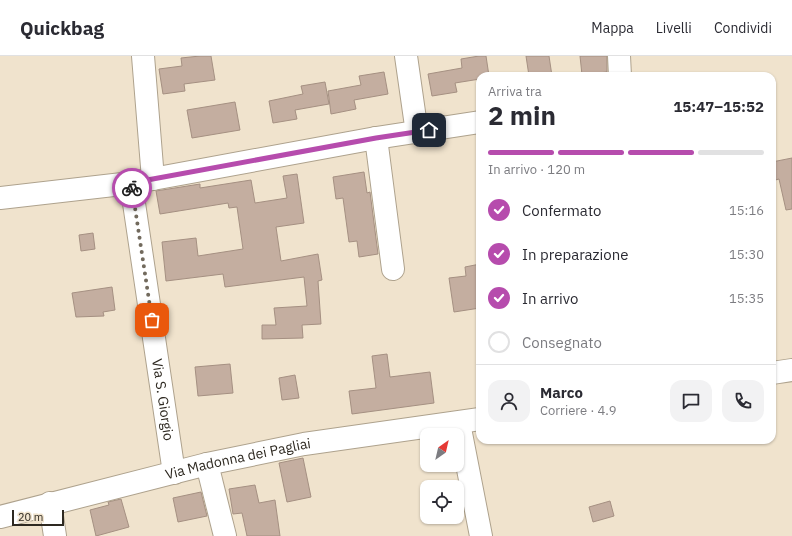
<!DOCTYPE html>
<html lang="it">
<head>
<meta charset="utf-8">
<style>
	body { margin:0; font-family:"IBM Plex Sans",sans-serif; background:#f2f2f3; color:#2b2b33; height:100vh; display:flex; flex-direction:column; font-size:15px; white-space:nowrap }
	* { box-sizing:border-box; margin:0 }
	p { font-size:13px; color:#7c7c81 }
	.icon { flex:none; width:22px; height:22px; fill:none; stroke:currentColor; stroke-width:2; stroke-linecap:round; stroke-linejoin:round }
	.map { position:relative; flex:1; overflow:hidden }
	.drawer { position:absolute; left:476px; top:16px; width:300px; height:372px; display:flex; flex-direction:column; background:#fff; border-radius:12px; box-shadow:0 1px 3px #0004 }
	.drawer>* { flex:none }
	.needle { width:26px; rotate:34deg }
	.controls { position:absolute; left:420px; top:372px; display:grid; gap:8px }
	.controls a { display:grid; place-items:center; width:44px; height:44px; border-radius:8px; background:#fff; box-shadow:0 1px 3px #0004; font-size:20px }
	.scale { position:absolute; left:12px; bottom:10px; width:52px; box-sizing:border-box; padding-left:4px; border:2px solid #2e2921; border-top:0; font-size:11px; line-height:14px; white-space:nowrap; color:#2e2921; -webkit-text-stroke:3px #f0e3cd; paint-order:stroke }
	.pin { position:absolute; display:grid; place-items:center; width:34px; height:34px; color:#fff; margin:-17px; border-radius:8px; box-shadow:0 2px 6px #0006 }
	.courier { position:absolute; display:grid; place-items:center; width:40px; height:40px; margin:-20px; border:3px solid #b64cad; border-radius:50%; background:#fff; color:#222; box-shadow:0 1px 5px #0007 }
	.overview em { font-style:normal; font-weight:700 }
	.overview div { display:flex; flex-direction:column-reverse }
	.overview { display:flex; align-items:center; justify-content:space-between; height:68px; padding:0 12px }
	h1 { font-size:26px; font-weight:700; line-height:30px }
	.bar { display:grid; grid-template-columns:repeat(4,1fr); gap:6px 4px; align-content:center; height:48px; padding:0 12px }
	.bar i { height:5px; border-radius:3px; background:#e1e1e2 }
	.bar .active { background:#b64cad }
	.bar p { grid-column:span 4 }
	.line { display:flex; align-items:center; gap:10px; padding:0 12px; border-top:1px solid #e1e1e2 }
	.line div { flex:1 }
	.round { display:grid; place-items:center; flex:none; width:42px; height:42px; border-radius:12px; background:#f2f2f3 }
	ol { padding:0 12px; list-style:none }
	li { display:flex; align-items:center; gap:12px; height:44px }
	li p { margin-inline-start:auto }
	li .icon { padding:4px; border-radius:50%; background:#b64cad; color:#fff; stroke-width:4 }
	li:last-child { color:#7c7c81 }
	li i { width:22px; height:22px; border:2px solid #e1e1e2; border-radius:50% }
	header { display:flex; align-items:center; gap:24px; box-sizing:border-box; height:56px; padding:0 20px; background:#fff; border-bottom:1px solid #e1e1e2 }
	header strong { font-size:19px }
	nav { display:flex; gap:22px; margin-inline-start:auto; font-size:14px }
	.map>svg:first-child { display:block }
	.building { fill:#c4aea0; stroke:#a59082 }
	.lines { fill:none; stroke-linecap:round; stroke-linejoin:round }
	.minor-casing { stroke:#aea28d; stroke-width:24 }
	.minor { stroke:#fff; stroke-width:22 }
	.done { stroke:#726a5d; stroke-width:4; stroke-dasharray:0 7.2 }
	.route { stroke:#b64cad; stroke-width:5 }
	.labels { text-anchor:middle; dominant-baseline:central; stroke-width:3; stroke-linejoin:round; paint-order:stroke }
	.street-label { font-size:14px; fill:#2e2921; stroke:#f0e3cd }
</style>
</head>
<body>
<header>
<strong>Quickbag</strong>
<nav><a>Mappa</a><a>Livelli</a><a>Condividi</a></nav>
</header>
<div class="map">
<svg width="792" height="480" viewBox="0 0 792 480">
	<rect width="100%" height="100%" fill="#f0e3cd"/>
	<!-- building -->
	<path class="building" d="M200,0H211L215,24L184,28L185,35L163,38L159,13L182,10L181,2Z
		M479,0H486L489,20H480V23L455,27L457,36L432,40L428,18L462,12L461,3Z
		M526,0H549L552,20H529Z
		M580,0H607V16L582,19Z
		M384,16L388,38L354,44L356,53L331,58L328,35L361,29L359,20Z
		M325,26L329,48L295,54L297,63L273,67L269,45L303,38L301,30Z
		M235,46L240,74L192,82L187,54Z
		M792,102V153L786,154L779,123L772,125V106Z
		M364,116L367,137L370,136L378,198L359,201L357,185L349,186L343,142L336,143L333,121Z
		M297,118L304,167L276,171L281,205L318,198L322,224L318,225L321,268L302,269L303,282L262,283V269H276L274,252L307,250L304,221L225,231L223,218L166,225L162,186L196,182L198,200L243,193L237,151L229,152L228,147L160,158L156,135L200,128V132L251,124L255,147L287,142L283,120Z
		M93,177L95,193L81,195L79,179Z
		M480,208V252L454,256L449,222L466,220L465,211Z
		M112,231L115,254L103,256L104,260L76,261L72,237Z
		M387,298L390,321L430,316L434,347L352,358L349,335L376,332L372,300Z
		M230,308L233,337L198,340L195,311Z
		M295,319L299,342L282,344L279,322Z
		M303,402L311,441L287,446L279,407Z
		M255,429L259,447L275,444L280,480H247L242,457L233,458L229,433Z
		M201,436L207,460L178,466L173,442Z
		M121,443L129,471L96,480L90,454L109,449L108,446Z
		M610,445L614,460L593,466L589,451Z"/>
	<g class="lines">
		<defs>
			<g id="minor">
				<path d="M143,0L153,123"/>
				<path d="M406,0L417,77"/>
				<path d="M619,0L620,20"/>
				<path d="M376,82L393,213"/>
				<path id="s1" d="M131,127L174,417"/>
				<path d="M0,142L131,127L376,82L480,66"/>
				<path d="M772,317L792,314"/>
				<path d="M459,367L481,480"/>
				<path d="M207,408L225,480"/>
				<path d="M50,447L55,480"/>
				<path id="s2" d="M0,461L207,408L304,388L480,363"/>
			</g>
		</defs>
		<!-- minor casing -->
		<use href="#minor" class="minor-casing"/>
		<!-- minor -->
		<use href="#minor" class="minor"/>
	</g>
	<g class="lines">
		<!-- done -->
		<path class="done" d="M132,132L152,264"/>
		<!-- route -->
		<path class="route" d="M132,132L131,127L376,82L429,74"/>
	</g>
	<g class="labels">
		<!-- street labels -->
		<g class="street-label">
			<text stroke="none"><textPath href="#s1" startOffset="219">Via S. Giorgio</textPath></text>
			<text stroke="none"><textPath href="#s2" startOffset="245">Via Madonna dei Pagliai</textPath></text>
		</g>
	</g>
</svg>
<div class="controls">
<a><svg class="needle" viewBox="-14 -14 28 28"><path d="M0-13l5 13h-10z" fill="#e53935"/><path d="M0 13l5-13h-10z" fill="#7c7c81"/></svg></a>
<a><svg class="icon" aria-label="locate" viewBox="0 0 24 24"><circle cx="12" cy="12" r="6"/><path d="M12 2v4M12 18v4M2 12h4M18 12h4"/></svg></a>
</div>
<div class="scale">20 m</div>
<div class="pin" style="left:152px;top:264px;background:#ea580c"><svg class="icon" aria-label="bag" viewBox="0 0 24 24"><path d="M5 8h14l-1 12H6zM9 8a3 3 0 0 1 6 0"/></svg></div>
<div class="pin" style="left:429px;top:74px;background:#1f2937"><svg class="icon" aria-label="home" viewBox="0 0 24 24"><path d="M3 11l9-7 9 7M6 9v11h12V9"/></svg></div>
<div class="courier" style="left:132px;top:132px"><svg class="icon" aria-label="bike" viewBox="0 0 24 24"><circle cx="6" cy="16" r="4"/><circle cx="18" cy="16" r="4"/><path d="M6 16l4-8h5l3 8M10 8l3 8H6M13 5h3"/></svg></div>
<section class="drawer">
<div class="overview"><div><h1>2 min</h1><p>Arriva tra</p></div><em>15:47–15:52</em></div>
<div class="bar"><i class="active"></i><i class="active"></i><i class="active"></i><i></i><p>In arrivo · 120 m</p></div>
<ol>
<li><svg class="icon" aria-label="check" viewBox="0 0 24 24"><path d="M5 12l5 5 9-10"/></svg>Confermato<p>15:16</p></li>
<li><svg class="icon" aria-label="check" viewBox="0 0 24 24"><path d="M5 12l5 5 9-10"/></svg>In preparazione<p>15:30</p></li>
<li><svg class="icon" aria-label="check" viewBox="0 0 24 24"><path d="M5 12l5 5 9-10"/></svg>In arrivo<p>15:35</p></li>
<li><i></i>Consegnato</li>
</ol>
<div class="line" style="height:72px"><a class="round"><svg class="icon" aria-label="person" viewBox="0 0 24 24"><circle cx="12" cy="8" r="4"/><path d="M4 21q1-7 8-7t8 7"/></svg></a><div><b>Marco</b><p>Corriere · 4.9</p></div><a class="round"><svg class="icon" aria-label="chat" viewBox="0 0 24 24"><path d="M4 5h16v11H9l-5 4z"/></svg></a><a class="round"><svg class="icon" aria-label="phone" viewBox="0 0 24 24"><path d="M5 4h4l2 5-3 2q2 4 5 5l2-3 5 2v4C11 20 4 13 5 4z"/></svg></a></div>
</section>
</div>
</body>
</html>
